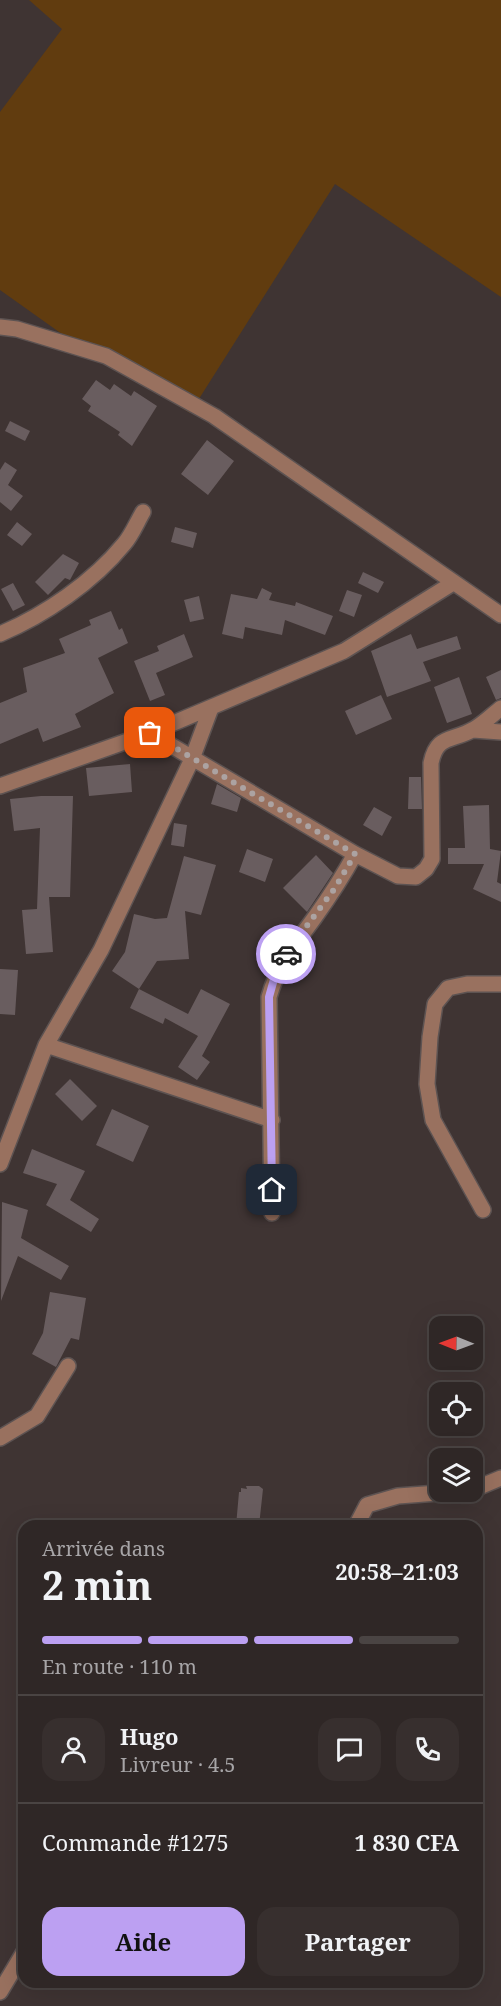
<!DOCTYPE html>
<html lang="fr">
<head>
<meta charset="utf-8">
<style>
	body { margin:0; font-family:"Noto Serif",serif; background:#372f2e; color:#f1f3f6; height:100vh; display:flex; flex-direction:column; font-size:22px; white-space:nowrap }
	* { box-sizing:border-box; margin:0 }
	p { font-size:20px; color:#a7a5a7 }
	.icon { flex:none; width:33px; height:33px; fill:none; stroke:currentColor; stroke-width:2; stroke-linecap:round; stroke-linejoin:round }
	.map { position:relative; flex:1; overflow:hidden }
	.drawer { position:absolute; left:18px; top:1520px; width:465px; height:468px; display:flex; flex-direction:column; background:#2f2726; border-radius:18px; box-shadow:0 6px 24px #0002,0 0 0 2px #4a4443 }
	.drawer>* { flex:none }
	.needle { width:39px; rotate:271deg }
	.fabs { position:absolute; left:429px; top:1316px; display:grid; gap:12px }
	.fabs a { display:grid; place-items:center; width:54px; height:54px; border-radius:12px; background:#2f2726; box-shadow:0 6px 24px #0002,0 0 0 2px #4a4443; font-size:30px }
	.pin { position:absolute; display:grid; place-items:center; width:51px; height:51px; color:#fff; margin:-26px; border-radius:12px; box-shadow:0 3px 9px #0006 }
	.courier { position:absolute; display:grid; place-items:center; width:60px; height:60px; margin:-30px; border:4px solid #bca0f2; border-radius:50%; background:#fff; color:#222; box-shadow:0 2px 8px #0007 }
	.headline em { font-style:normal; font-weight:700 }
	.headline div { display:flex; flex-direction:column-reverse }
	.headline { display:flex; align-items:center; justify-content:space-between; height:102px; padding:0 24px }
	h1 { font-size:39px; font-weight:700; line-height:45px }
	.bar { display:grid; grid-template-columns:repeat(4,1fr); gap:9px 6px; align-content:center; height:72px; padding:0 24px }
	.bar i { height:8px; border-radius:4px; background:#4a4443 }
	.bar .current { background:#bca0f2 }
	.bar p { grid-column:span 4 }
	.line { display:flex; align-items:center; gap:15px; padding:0 24px; border-top:2px solid #4a4443 }
	.line div { flex:1 }
	.round { display:grid; place-items:center; flex:none; width:63px; height:63px; border-radius:18px; background:#372f2e }
	.action { display:flex; gap:12px; margin-top:auto; padding:12px 24px }
	.action a { flex:1; height:69px; border-radius:18px; background:#bca0f2; color:#111; font-size:24px; font-weight:700; line-height:69px; text-align:center }
	.action a+a { background:#372f2e; color:#f1f3f6 }
	.map>svg:first-child { display:block }
	.green { fill:#613c0f }
	.building { fill:#695d5f }
	.lines { fill:none; stroke-linecap:round; stroke-linejoin:round }
	.minor-casing { stroke:#5d5352; stroke-width:18 }
	.minor { stroke:#99715f; stroke-width:15 }
	.done { stroke:#aca3a2; stroke-width:6; stroke-dasharray:0 10.8 }
	.route { stroke:#bca0f2; stroke-width:8 }
</style>
</head>
<body>
<div class="map">
<svg width="501" height="2006" viewBox="0 0 501 2006">
	<rect width="100%" height="100%" fill="#3f3433"/>
	<!-- green -->
	<path class="green" d="M29,0H501V297L335,184L190,413L76,344L0,290V112L62,29Z"/>
	<!-- building -->
	<path class="building" d="M96,380L110,390L114,384L131,396L134,391L157,406L132,446L118,435L120,432L88,411L91,406L82,399Z
		M10,421L30,431L25,441L5,431Z
		M207,440L234,461L208,495L181,474Z
		M5,462L17,470L8,485L23,496L11,511L0,502V470Z
		M17,522L32,534L22,546L7,535Z
		M175,527L197,533L193,548L171,542Z
		M63,554L79,563L70,580L65,578L48,595L35,582Z
		M363,572L384,582L378,593L358,583Z
		M13,583L25,605L13,611L1,589Z
		M262,588L272,593L269,600L295,606L296,602L333,616L325,635L285,620L282,635L245,627L243,639L222,634L231,594L257,599Z
		M347,590L362,595L354,617L339,611Z
		M199,596L204,619L190,622L184,600Z
		M111,611L119,630L122,628L128,643L98,658L114,693L75,714L81,727L43,742L38,728L0,744V703L27,692L23,668L65,653L59,639L91,625L89,620Z
		M184,634L193,657L156,673L165,695L150,701L134,661L159,651L157,646Z
		M411,634L417,649L457,636L461,649L423,662L431,681L387,697L371,651Z
		M501,670V698L496,700L486,677Z
		M459,677L472,714L447,723L434,687Z
		M381,695L392,719L356,735L345,711Z
		M130,764L132,792L89,796L86,768Z
		M409,777H421L422,809H408Z
		M217,784L241,798L237,812L211,804Z
		M41,796H73L70,897H49L53,952L26,954L22,910L37,909L40,828L14,831L10,799Z
		M489,805L490,849L501,851L497,882L501,884V902L473,889L484,864H448V848H465L463,806Z
		M374,807L392,817L382,836L363,825Z
		M174,823L187,825L184,847L171,845Z
		M247,849L273,859L265,882L239,872Z
		M316,855L333,873L307,912L283,888Z
		M184,856L216,865L201,915L185,911L189,959L157,961L139,989L112,971L125,952L134,914L155,919L167,918Z
		M0,969L18,970L15,1015L0,1014Z
		M139,989L188,1014L201,989L230,1004L202,1056L210,1062L197,1080L178,1067L198,1036L165,1018L163,1024L130,1008Z
		M70,1079L97,1106L82,1121L55,1094Z
		M112,1109L149,1126L133,1162L96,1145Z
		M32,1149L85,1171L70,1200L99,1219L91,1232L46,1205L57,1184L23,1173Z
		M2,1202L28,1210L21,1238L69,1266L61,1280L18,1256L1,1301Z
		M50,1292L86,1298L79,1340L71,1338L56,1367L32,1354L43,1333Z
		M246,1486H259L263,1489L259,1526H236L239,1492H241V1488L247,1489Z"/>
	<g class="lines">
		<defs>
			<path id="minor" d="M0,327L17,329L106,356L214,416L501,615
				M0,634C45,615 93,582 124,544C132,535 137,522 143,512
				M473,730L501,732
				M150,733L355,854L398,876L416,877L426,869L432,859L431,763C437,734 452,742 474,729C483,724 492,715 501,708
				M0,786L150,733L344,651L453,583
				M46,1045L272,1120
				M0,1164L46,1045L101,950L192,759L211,708
				M483,1210L433,1120L427,1084L430,1037L435,1004L448,988L467,984H501
				M272,1213L269,997C279,962 295,945 315,917C330,896 343,876 355,854
				M0,1438L37,1416L68,1366
				M472,1490L501,1478
				M356,1526L367,1505L398,1496L464,1491
				M0,1992L24,1952"/>
		</defs>
		<!-- minor casing -->
		<use href="#minor" class="minor-casing"/>
		<!-- minor -->
		<use href="#minor" class="minor"/>
	</g>
	<g class="lines">
		<!-- done -->
		<path class="done" d="M150,733L355,854L335,888L286,954"/>
		<!-- route -->
		<path class="route" d="M272,1190L269,997L276,972L286,954"/>
	</g>
</svg>
<div class="fabs">
<a><svg class="needle" viewBox="-14 -14 28 28"><path d="M0-13l5 13h-10z" fill="#e53935"/><path d="M0 13l5-13h-10z" fill="#a7a5a7"/></svg></a>
<a><svg class="icon" aria-label="locate" viewBox="0 0 24 24"><circle cx="12" cy="12" r="6"/><path d="M12 2v4M12 18v4M2 12h4M18 12h4"/></svg></a>
<a><svg class="icon" aria-label="layers" viewBox="0 0 24 24"><path d="M12 4l9 5-9 5-9-5zM3 14l9 5 9-5"/></svg></a>
</div>
<div class="pin" style="left:150px;top:733px;background:#ea580c"><svg class="icon" aria-label="bag" viewBox="0 0 24 24"><path d="M5 8h14l-1 12H6zM9 8a3 3 0 0 1 6 0"/></svg></div>
<div class="pin" style="left:272px;top:1190px;background:#1f2937"><svg class="icon" aria-label="home" viewBox="0 0 24 24"><path d="M3 11l9-7 9 7M6 9v11h12V9"/></svg></div>
<div class="courier" style="left:286px;top:954px"><svg class="icon" aria-label="car" viewBox="0 0 24 24"><path d="M5 17H2v-5l4-1 3-4h7l3 4 3 1v5h-3M9 17h6M6 11h13"/><circle cx="7" cy="17" r="2"/><circle cx="17" cy="17" r="2"/></svg></div>
<section class="drawer">
<div class="headline"><div><h1>2 min</h1><p>Arrivée dans</p></div><em>20:58–21:03</em></div>
<div class="bar"><i class="current"></i><i class="current"></i><i class="current"></i><i></i><p>En route · 110 m</p></div>
<div class="line" style="height:108px"><a class="round"><svg class="icon" aria-label="person" viewBox="0 0 24 24"><circle cx="12" cy="8" r="4"/><path d="M4 21q1-7 8-7t8 7"/></svg></a><div><b>Hugo</b><p>Livreur · 4.5</p></div><a class="round"><svg class="icon" aria-label="chat" viewBox="0 0 24 24"><path d="M4 5h16v11H9l-5 4z"/></svg></a><a class="round"><svg class="icon" aria-label="phone" viewBox="0 0 24 24"><path d="M5 4h4l2 5-3 2q2 4 5 5l2-3 5 2v4C11 20 4 13 5 4z"/></svg></a></div>
<div class="line" style="height:78px"><div>Commande #1275</div><b>1 830 CFA</b></div>
<div class="action"><a>Aide</a><a>Partager</a></div>
</section>
</div>
</body>
</html>
